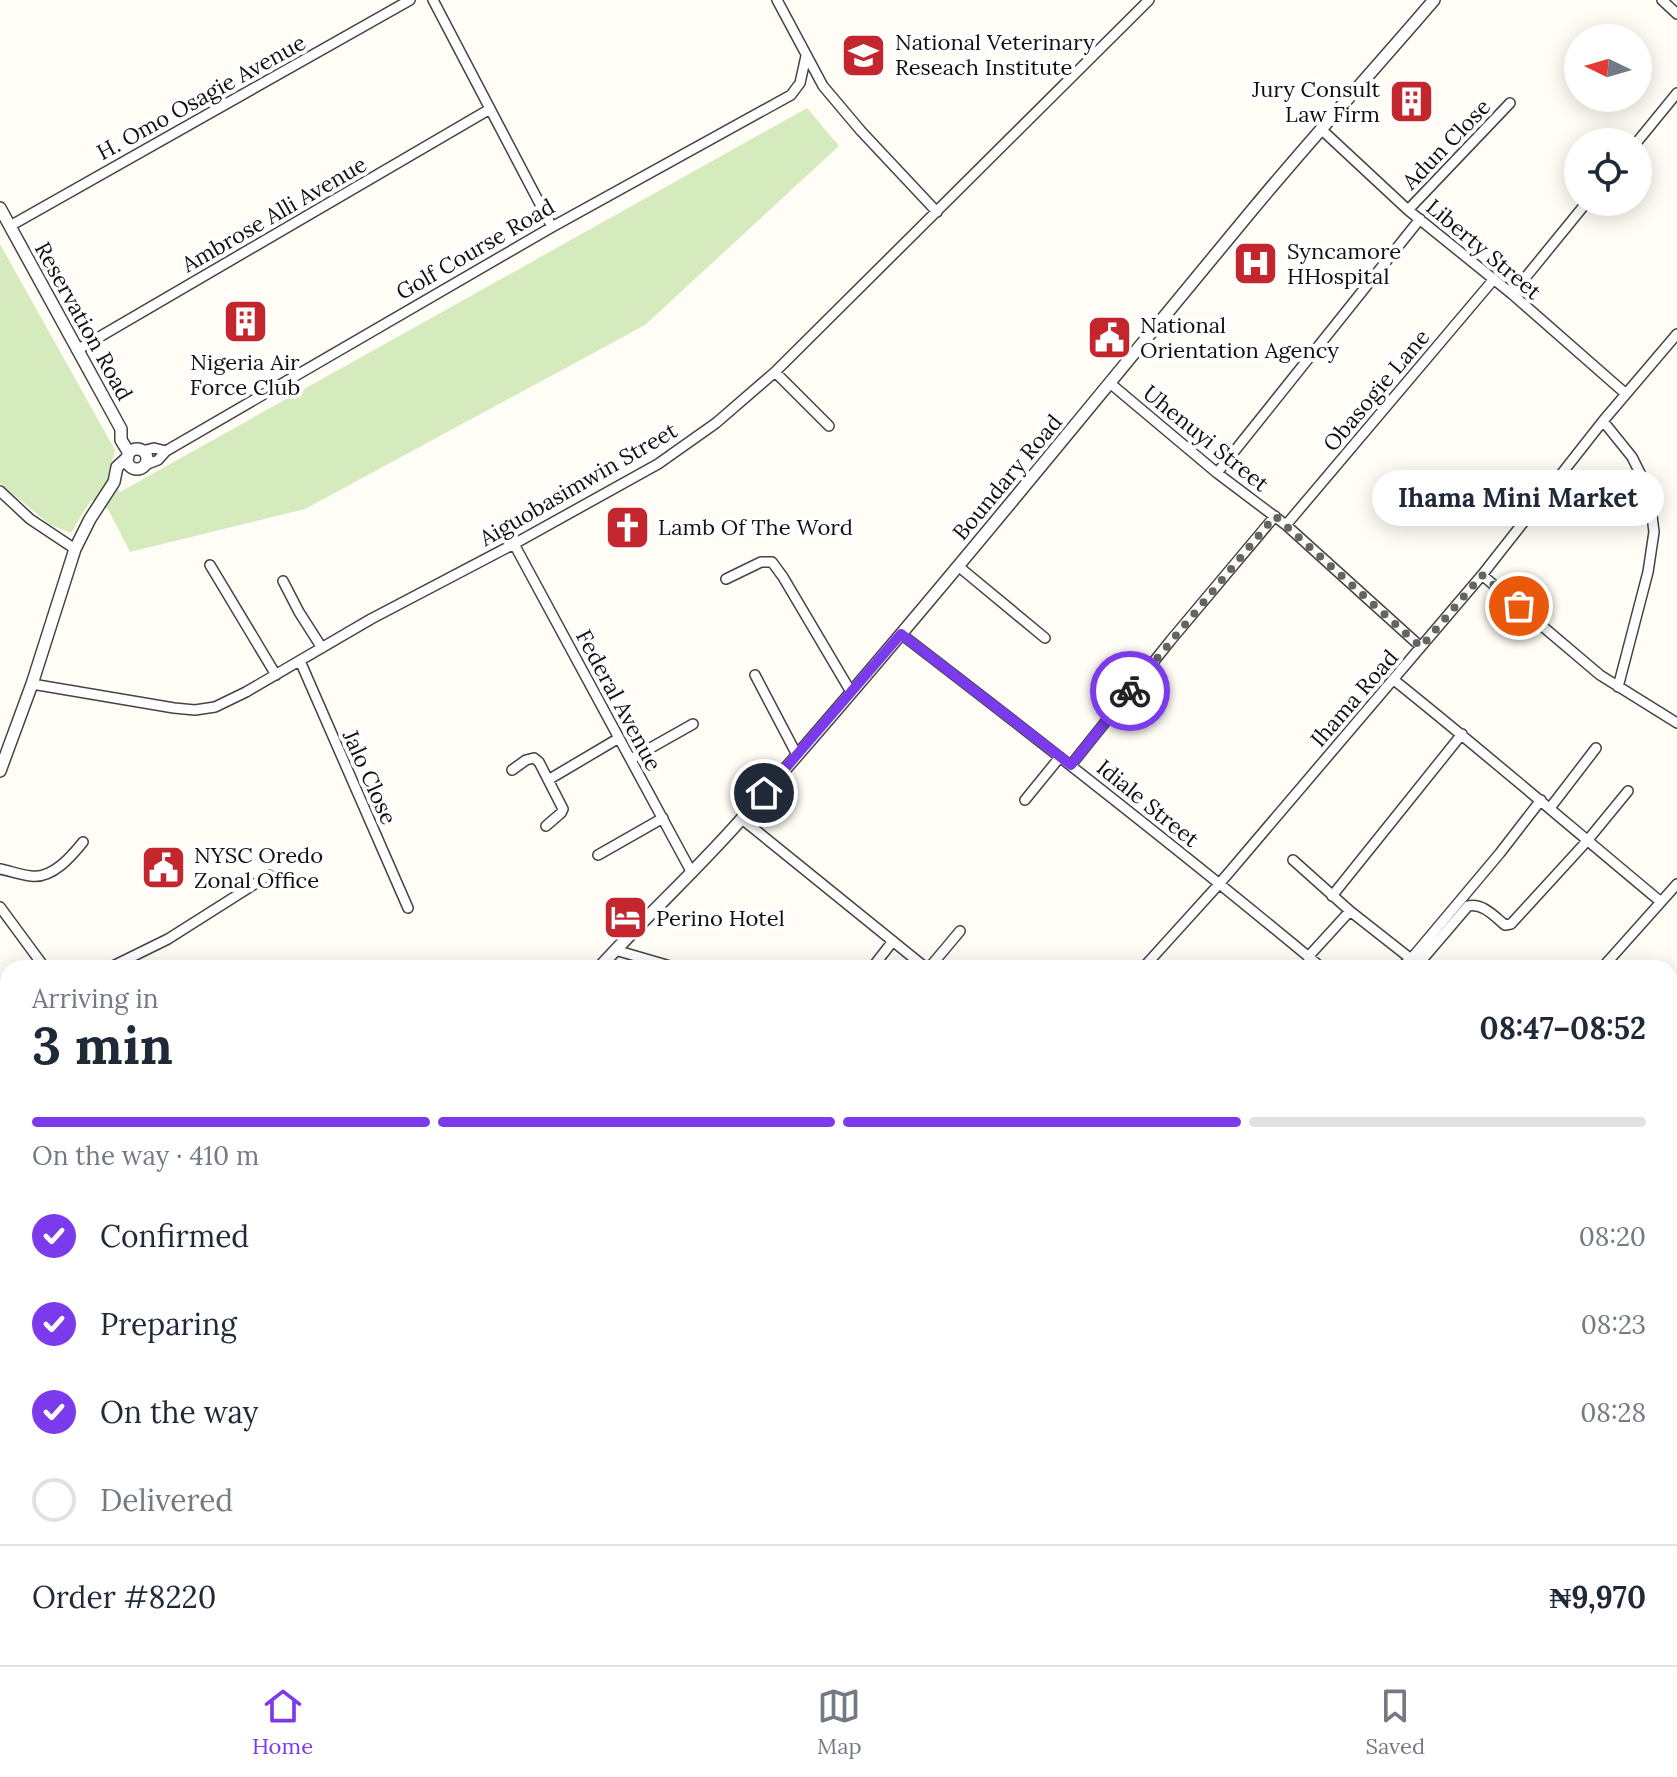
<!DOCTYPE html>
<html lang="en">
<head>
<meta charset="utf-8">
<style>
	body { margin:0; font-family:Lora,serif; background:#f6f6f7; color:#1f2937; height:100vh; display:flex; flex-direction:column; font-size:30px; white-space:nowrap }
	* { box-sizing:border-box; margin:0 }
	p { font-size:26px; color:#747a83 }
	.icon { flex:none; width:44px; height:44px; fill:none; stroke:currentColor; stroke-width:2; stroke-linecap:round; stroke-linejoin:round }
	.map { position:relative; flex:1; overflow:hidden }
	.side { position:absolute; left:0px; top:960px; width:1678px; height:706px; display:flex; flex-direction:column; background:#fff; border-radius:24px 24px 0 0; box-shadow:0 4px 20px #0003 }
	.side>* { flex:none }
	.needle { width:52px; rotate:275deg }
	.tools { position:absolute; left:1564px; top:24px; display:grid; gap:16px }
	.tools a { display:grid; place-items:center; width:88px; height:88px; border-radius:50%; background:#fff; box-shadow:0 4px 20px #0003; font-size:40px }
	.pin { position:absolute; display:grid; place-items:center; width:68px; height:68px; color:#fff; margin:-34px; border:4px solid #fff; border-radius:50%; box-shadow:0 2px 8px #0007 }
	.courier { position:absolute; display:grid; place-items:center; width:80px; height:80px; margin:-40px; border:6px solid #7c3aed; border-radius:50%; background:#fff; color:#222; box-shadow:0 2px 10px #0007 }
	.bubble { position:absolute; height:56px; border-radius:28px; background:#fff; box-shadow:0 4px 20px #0003; font-size:26px; font-weight:700; line-height:56px; text-align:center }
	.head em { font-style:normal; font-weight:700 }
	.head div { display:flex; flex-direction:column-reverse }
	.head { display:flex; align-items:center; justify-content:space-between; height:136px; padding:0 32px }
	h1 { font-size:52px; font-weight:700; line-height:60px }
	.bar { display:grid; grid-template-columns:repeat(4,1fr); gap:12px 8px; align-content:center; height:96px; padding:0 32px }
	.bar i { height:10px; border-radius:6px; background:#e0e1e3 }
	.bar .on { background:#7c3aed }
	.bar p { grid-column:span 4 }
	.line { display:flex; align-items:center; gap:20px; padding:0 32px; border-top:2px solid #e0e1e3 }
	.line div { flex:1 }
	ol { padding:0 32px; list-style:none }
	li { display:flex; align-items:center; gap:24px; height:88px }
	li p { margin-inline-start:auto }
	li .icon { padding:8px; border-radius:50%; background:#7c3aed; color:#fff; stroke-width:4 }
	li:last-child { color:#747a83 }
	li i { width:44px; height:44px; border:4px solid #e0e1e3; border-radius:50% }
	.dock { display:flex; justify-content:space-around; align-items:center; height:112px; border-top:2px solid #e0e1e3; background:#fff; font-size:22px; color:#747a83 }
	.dock a { display:grid; justify-items:center; gap:4px }
	.dock .on { color:#7c3aed }
	.map>svg:first-child { display:block }
	.green { fill:#d5ebbd }
	.lines { fill:none; stroke-linecap:round; stroke-linejoin:round }
	.minor-casing { stroke:#444; stroke-width:12 }
	.tertiary-casing { stroke:#444; stroke-width:14 }
	.secondary-casing { stroke:#333; stroke-width:15 }
	.minor { stroke:#fff; stroke-width:9 }
	.tertiary { stroke:#fff; stroke-width:11 }
	.secondary { stroke:#fff6b0; stroke-width:12 }
	.done { stroke:#646461; stroke-width:8; stroke-dasharray:0 14.4 }
	.route { stroke:#7c3aed; stroke-width:10 }
	.labels { text-anchor:middle; dominant-baseline:central; stroke-width:8; stroke-linejoin:round; paint-order:stroke }
	.poi-label { font-size:22px; fill:#111; stroke:#fff; text-anchor:start }
	.street-label { font-size:22px; fill:#111; stroke:#fff }
</style>
</head>
<body>
<div class="map">
<svg width="1677" height="1665" viewBox="0 0 1677 1665">
	<rect width="100%" height="100%" fill="#fffdf5"/>
	<!-- green -->
	<path class="green" d="M807,108L839,146L645,325L305,509L130,552L108,509L91,500L71,533L49,524L0,483V244L115,450L108,476L120,492Z"/>
	<g class="lines">
		<defs>
			<path id="minor" d="M433,0L552,227
				M777,0L823,86L861,131L937,212
				M1662,0L1677,14
				M1322,130L1408,210L1512,294L1626,394
				M1637,142L1677,93
				M1408,210L1510,103
				M10,226L410,0
				M1512,294L1587,202
				M77,350L490,109
				M775,372L829,426
				M1111,384L1217,473L1286,525L1421,647
				M1603,421L1632,457L1641,475L1650,499L1654,532L1648,572L1618,687
				M142,451L154,448L166,451
				M145,465L158,460L166,451L552,227L791,95L800,83L806,56
				M1217,473L1420,219
				M0,491L30,519L75,549
				M1286,525L1494,279
				M514,544L692,873
				M210,565L276,675
				M958,566L1045,638
				M1482,575L1600,675L1677,723
				M726,579L761,562H772L783,577L851,692
				M283,581L299,612L322,648
				M901,634C1043,743 1184,853 1322,968
				M300,661L408,908
				M755,675L797,755
				M1394,680C1484,752 1572,828 1661,902
				M32,684L174,708L195,710L215,707L246,692L371,619L514,544L658,464L716,423L775,372L1149,0
				M631,759L693,724
				M1071,765L1171,640L1275,516
				M512,770L526,760L534,758L539,762L563,809L561,813L546,826
				M548,780L619,738
				M1025,800L1060,757
				M1550,808L1596,748
				M742,819L926,968
				M598,855L663,818
				M1293,860L1350,911L1411,959L1500,853L1541,800
				M0,869C10,871 21,875 31,876C52,879 71,857 83,842
				M1332,896L1462,734
				M0,907L45,968
				M615,950L677,968
				M1308,957L1350,911
				M109,968L168,939L269,875
				M872,968L893,941
				M929,968L960,931
				M1143,968L1220,883L1482,575L1603,421L1677,334
				M1400,968L1411,959
				M1415,968L1468,906C1483,903 1494,916 1505,925L1511,924L1587,841L1628,791
				M1602,968L1677,884
				M1670,1043L1677,1035
				M1670,1089L1677,1095
				M1670,1213L1677,1218
				M1670,1326L1677,1332
				M1670,1356L1677,1347
				M1670,1428L1677,1432
				M1670,1579L1677,1585
				M670,1658L671,1665
				M1009,1658L1060,1665
				M1174,1658L1178,1665
				M1274,1658L1283,1665
				M1628,1658L1638,1665
				M303,1665L304,1658
				M941,1665L942,1658
				M1409,1665L1415,1658
				M1588,1665L1590,1658"/>
			<path id="tertiary" d="M0,208L121,429V440L129,453
				M127 459a10 10 0 1 1 20 0a10 10 0 1 1-20 0Z
				M0,771L32,684L75,549L90,519L114,482L117,467L128,457
				M599,968C646,916 699,868 745,815C920,617 1085,412 1253,209C1312,138 1374,70 1434,0"/>
			<path id="secondary" d="M0,1206L8,1220
				M0,1233L8,1245
				M612,1658L616,1665
				M627,1658L631,1665"/>
		</defs>
		<!-- minor casing -->
		<use href="#minor" class="minor-casing"/>
		<!-- tertiary casing -->
		<use href="#tertiary" class="tertiary-casing"/>
		<!-- secondary casing -->
		<use href="#secondary" class="secondary-casing"/>
		<!-- minor -->
		<use href="#minor" class="minor"/>
		<!-- tertiary -->
		<use href="#tertiary" class="tertiary"/>
		<!-- secondary -->
		<use href="#secondary" class="secondary"/>
	</g>
	<g class="lines">
		<!-- done -->
		<path class="done" d="M1130,691L1275,516L1421,647L1482,575L1519,606"/>
		<!-- route -->
		<path class="route" d="M764,793L901,634L1071,765L1130,691"/>
	</g>
	<!-- icons -->
	<defs>
		<symbol id="university-square" viewBox="-11 -11 22 22"><rect x="-9" y="-9" width="18" height="18" rx="4" fill="#c4262e" stroke="#fff"/><path d="M0-5L7-2L0 1L-7-2ZM-4 1L0 2.5L4 1V4Q0 6-4 4Z" fill="#fff"/></symbol>
		<symbol id="building-square" viewBox="-11 -11 22 22"><rect x="-9" y="-9" width="18" height="18" rx="4" fill="#c4262e" stroke="#fff"/><path d="M-4-6H4V6H1V3H-1V6H-4ZM-2.5-4.3h1.7v1.8h-1.7ZM.8-4.3h1.7v1.8H.8ZM-2.5-1h1.7V.8h-1.7ZM.8-1h1.7V.8H.8Z" fill="#fff"/></symbol>
		<symbol id="hospital-square" viewBox="-11 -11 22 22"><rect x="-9" y="-9" width="18" height="18" rx="4" fill="#c4262e" stroke="#fff"/><path d="M-5-5h3v3.5h4V-5h3V5h-3V1.5h-4V5h-3Z" fill="#fff"/></symbol>
		<symbol id="civic-square" viewBox="-11 -11 22 22"><rect x="-9" y="-9" width="18" height="18" rx="4" fill="#c4262e" stroke="#fff"/><path d="M-.6-6.5H3V-4.5H.6V-3L4-1V1h2V6H-6V1h2V-1L-.6-3ZM-1.2 2.5V6h2.4V2.5Z" fill="#fff"/></symbol>
		<symbol id="church-square" viewBox="-11 -11 22 22"><rect x="-9" y="-9" width="18" height="18" rx="4" fill="#c4262e" stroke="#fff"/><path d="M-1.2-6h2.4v3.5h3.3v2.4h-3.3V6h-2.4V-.1h-3.3v-2.4h3.3Z" fill="#fff"/></symbol>
		<symbol id="hotel-square" viewBox="-11 -11 22 22"><rect x="-9" y="-9" width="18" height="18" rx="4" fill="#c4262e" stroke="#fff"/><path d="M-6-4.5h1.5V1H6V5H4.5V3h-9V5H-6ZM-4 0a1.8 1.8 0 1 1 3.6 0ZM.5 0V-2.5h3Q6-2.5 6 0Z" fill="#fff"/></symbol>
	</defs>
	<g fill-rule="evenodd">
		<use href="#university-square" x="838" y="30" width="51" height="51"/>
		<use href="#building-square" x="1386" y="76" width="51" height="51"/>
		<use href="#hospital-square" x="1230" y="238" width="51" height="51"/>
		<use href="#building-square" x="220" y="296" width="51" height="51"/>
		<use href="#civic-square" x="1084" y="312" width="51" height="51"/>
		<use href="#church-square" x="602" y="502" width="51" height="51"/>
		<use href="#civic-square" x="138" y="842" width="51" height="51"/>
		<use href="#hotel-square" x="600" y="892" width="51" height="51"/>
	</g>
	<g class="labels">
		<!-- poi labels -->
		<g class="poi-label">
			<text x="895" y="42">National Veterinary<tspan x="895" dy="25">Reseach Institute</tspan></text>
			<text x="1380" y="89" text-anchor="end">Jury Consult<tspan x="1380" dy="25">Law Firm</tspan></text>
			<text x="1287" y="251">Syncamore<tspan x="1287" dy="25">HHospital</tspan></text>
			<text x="1140" y="325">National<tspan x="1140" dy="25">Orientation Agency</tspan></text>
			<text x="245" y="362" text-anchor="middle">Nigeria Air<tspan x="245" dy="25">Force Club</tspan></text>
			<text x="658" y="527">Lamb Of The Word</text>
			<text x="194" y="855">NYSC Oredo<tspan x="194" dy="25">Zonal Office</tspan></text>
			<text x="656" y="918">Perino Hotel</text>
		</g>
		<!-- street labels -->
		<g class="street-label">
			<text transform="translate(201 97) rotate(-29)">H. Omo Osagie Avenue</text>
			<text transform="translate(1446 144) rotate(-46)">Adun Close</text>
			<text transform="translate(274 214) rotate(-30)">Ambrose Alli Avenue</text>
			<text transform="translate(475 249) rotate(-30)">Golf Course Road</text>
			<text transform="translate(1484 249) rotate(40)">Liberty Street</text>
			<text transform="translate(84 321) rotate(61)">Reservation Road</text>
			<text transform="translate(1376 390) rotate(-50)">Obasogie Lane</text>
			<text transform="translate(1206 438) rotate(39)">Uhenuyi Street</text>
			<text transform="translate(1007 477) rotate(-50)">Boundary Road</text>
			<text transform="translate(578 484) rotate(-30)">Aiguobasimwin Street</text>
			<text transform="translate(1354 698) rotate(-49)">Ihama Road</text>
			<text transform="translate(619 700) rotate(62)">Federal Avenue</text>
			<text transform="translate(370 777) rotate(66)">Jalo Close</text>
			<text transform="translate(1148 803) rotate(39)">Idiale Street</text>
		</g>
	</g>
</svg>
<div class="tools">
<a><svg class="needle" viewBox="-14 -14 28 28"><path d="M0-13l5 13h-10z" fill="#e53935"/><path d="M0 13l5-13h-10z" fill="#747a83"/></svg></a>
<a><svg class="icon" aria-label="locate" viewBox="0 0 24 24"><circle cx="12" cy="12" r="6"/><path d="M12 2v4M12 18v4M2 12h4M18 12h4"/></svg></a>
</div>
<div class="pin" style="left:1519px;top:606px;background:#ea580c"><svg class="icon" aria-label="bag" viewBox="0 0 24 24"><path d="M5 8h14l-1 12H6zM9 8a3 3 0 0 1 6 0"/></svg></div>
<div class="pin" style="left:764px;top:793px;background:#1f2937"><svg class="icon" aria-label="home" viewBox="0 0 24 24"><path d="M3 11l9-7 9 7M6 9v11h12V9"/></svg></div>
<div class="courier" style="left:1130px;top:691px"><svg class="icon" aria-label="bike" viewBox="0 0 24 24"><circle cx="6" cy="16" r="4"/><circle cx="18" cy="16" r="4"/><path d="M6 16l4-8h5l3 8M10 8l3 8H6M13 5h3"/></svg></div>
<div class="bubble" style="left:1372px;top:470px;width:292px">Ihama Mini Market</div>
<section class="side">
<div class="head"><div><h1>3 min</h1><p>Arriving in</p></div><em>08:47–08:52</em></div>
<div class="bar"><i class="on"></i><i class="on"></i><i class="on"></i><i></i><p>On the way · 410 m</p></div>
<ol>
<li><svg class="icon" aria-label="check" viewBox="0 0 24 24"><path d="M5 12l5 5 9-10"/></svg>Confirmed<p>08:20</p></li>
<li><svg class="icon" aria-label="check" viewBox="0 0 24 24"><path d="M5 12l5 5 9-10"/></svg>Preparing<p>08:23</p></li>
<li><svg class="icon" aria-label="check" viewBox="0 0 24 24"><path d="M5 12l5 5 9-10"/></svg>On the way<p>08:28</p></li>
<li><i></i>Delivered</li>
</ol>
<div class="line" style="height:104px"><div>Order #8220</div><b>₦9,970</b></div>
</section>
</div>
<nav class="dock">
<a class="on"><svg class="icon" aria-label="home" viewBox="0 0 24 24"><path d="M3 11l9-7 9 7M6 9v11h12V9"/></svg>Home</a>
<a><svg class="icon" aria-label="map" viewBox="0 0 24 24"><path d="M3 6l6-2 6 2 6-2v14l-6 2-6-2-6 2zM9 4v14M15 6v14"/></svg>Map</a>
<a><svg class="icon" aria-label="saved" viewBox="0 0 24 24"><path d="M7 4h10v16l-5-4-5 4z"/></svg>Saved</a>
</nav>
</body>
</html>
